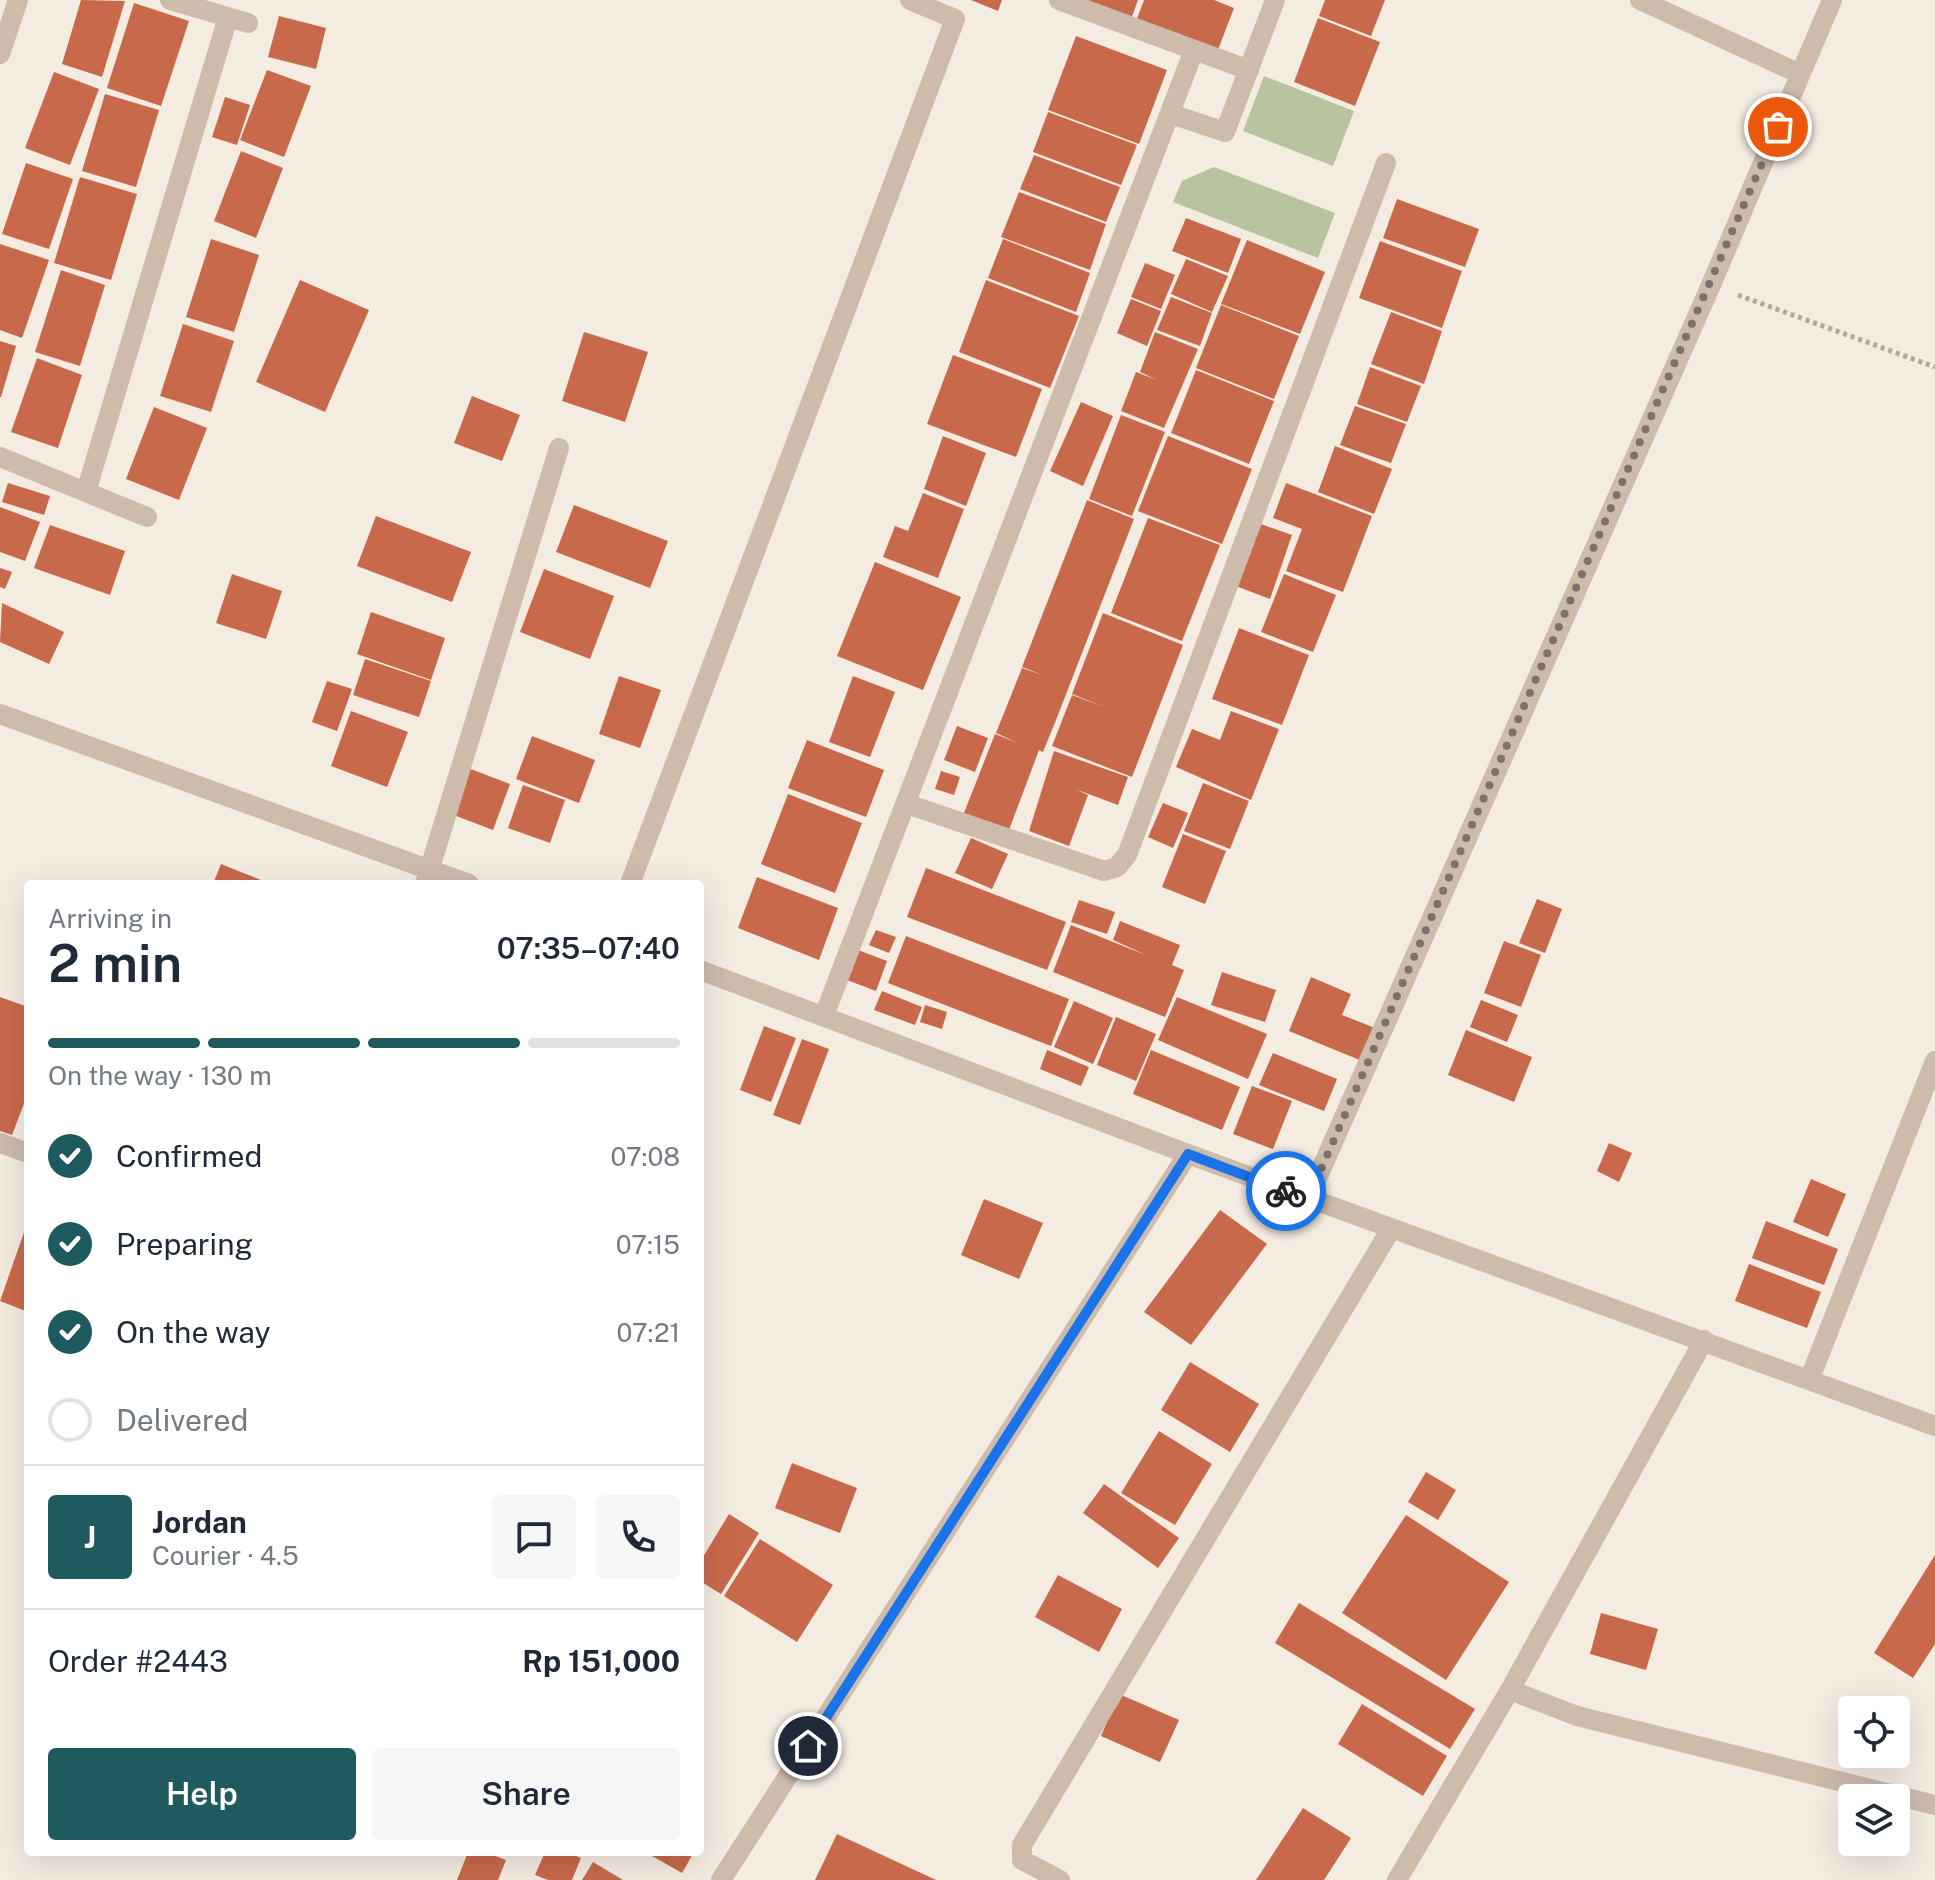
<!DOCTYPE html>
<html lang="en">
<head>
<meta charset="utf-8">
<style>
	body { margin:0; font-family:"Public Sans",sans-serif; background:#f6f6f7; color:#1f2937; height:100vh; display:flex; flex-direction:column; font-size:30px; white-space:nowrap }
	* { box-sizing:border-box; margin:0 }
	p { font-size:26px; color:#747a83 }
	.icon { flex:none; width:44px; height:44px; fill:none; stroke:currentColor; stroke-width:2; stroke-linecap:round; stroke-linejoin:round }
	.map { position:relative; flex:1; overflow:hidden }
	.sheet { position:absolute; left:24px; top:880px; width:680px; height:976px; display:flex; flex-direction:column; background:#fff; border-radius:8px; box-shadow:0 8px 32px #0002 }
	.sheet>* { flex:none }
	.buttons { position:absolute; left:1838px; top:1696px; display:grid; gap:16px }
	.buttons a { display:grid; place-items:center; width:72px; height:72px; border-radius:8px; background:#fff; box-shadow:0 8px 32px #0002; font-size:40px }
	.pin { position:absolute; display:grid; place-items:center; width:68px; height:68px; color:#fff; margin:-34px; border:4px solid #fff; border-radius:50%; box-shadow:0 2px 8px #0007 }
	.courier { position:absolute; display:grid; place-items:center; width:80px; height:80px; margin:-40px; border:6px solid #1a73e8; border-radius:50%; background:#fff; color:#222; box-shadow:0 2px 10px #0007 }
	.overview em { font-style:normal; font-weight:600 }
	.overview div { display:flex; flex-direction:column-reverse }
	.overview { display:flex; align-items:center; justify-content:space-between; height:136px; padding:0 24px }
	h1 { font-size:52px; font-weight:600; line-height:60px }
	.bar { display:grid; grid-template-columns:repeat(4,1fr); gap:12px 8px; align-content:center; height:96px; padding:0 24px }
	.bar i { height:10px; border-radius:6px; background:#e0e1e3 }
	.bar .on { background:#1f5a5e }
	.bar p { grid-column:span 4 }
	.line { display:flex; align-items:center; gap:20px; padding:0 24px; border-top:2px solid #e0e1e3 }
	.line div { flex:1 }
	.round { display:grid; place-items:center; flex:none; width:84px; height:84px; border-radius:8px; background:#f6f6f7 }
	ol { padding:0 24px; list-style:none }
	li { display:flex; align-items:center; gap:24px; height:88px }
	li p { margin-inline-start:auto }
	li .icon { padding:8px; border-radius:50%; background:#1f5a5e; color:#fff; stroke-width:4 }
	li:last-child { color:#747a83 }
	li i { width:44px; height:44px; border:4px solid #e0e1e3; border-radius:50% }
	.cta { display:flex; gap:16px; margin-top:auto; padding:16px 24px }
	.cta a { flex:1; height:92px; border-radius:8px; background:#1f5a5e; color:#fff; font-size:32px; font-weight:600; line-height:92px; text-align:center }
	.cta a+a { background:#f6f6f7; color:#1f2937 }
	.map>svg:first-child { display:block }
	.green { fill:#b8c4a0 }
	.building { fill:#c8694b }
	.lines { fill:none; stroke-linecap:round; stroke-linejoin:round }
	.path { stroke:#b9a596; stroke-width:5; stroke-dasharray:4 4; stroke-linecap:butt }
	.lane { stroke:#cdbbac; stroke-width:20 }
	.street { stroke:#cdbbac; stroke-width:20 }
	.done { stroke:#7c716b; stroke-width:8; stroke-dasharray:0 14.4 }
	.route { stroke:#1a73e8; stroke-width:10 }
</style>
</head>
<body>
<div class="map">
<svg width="1935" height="1880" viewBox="0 0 1935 1880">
	<rect width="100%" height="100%" fill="#f4ebe1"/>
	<!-- green -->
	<path class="green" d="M1264,76L1354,111L1333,166L1243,131Z
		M1214,167L1335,213L1318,258L1173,202L1182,181Z"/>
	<!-- building -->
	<path class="building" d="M81,0L125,1L102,77L62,64Z
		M971,0H1002L998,11Z
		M1074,0H1138L1130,22Z
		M1144,0H1214L1234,8L1216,55L1135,24Z
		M1325,0H1385L1371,36L1319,16Z
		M134,3L189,21L161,106L107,88Z
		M279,16L326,28L316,69L268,57Z
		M1318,18L1380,42L1355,106L1294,82Z
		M1076,36L1167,70L1139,144L1048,110Z
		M267,70L311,86L284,157L240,140Z
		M54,72L99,89L70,165L25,148Z
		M105,94L159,110L136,187L82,171Z
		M225,97L250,105L237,145L212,137Z
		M1048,112L1137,145L1121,185L1033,152Z
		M241,151L283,168L256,238L214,221Z
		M1034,155L1120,187L1106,222L1020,189Z
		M26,163L73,179L49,249L2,234Z
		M80,177L137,194L111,280L54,263Z
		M1019,192L1106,224L1090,270L1001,237Z
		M1397,199L1479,229L1465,267L1383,238Z
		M1186,218L1241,239L1228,273L1172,251Z
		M211,239L259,255L234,332L186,317Z
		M1003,239L1090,273L1076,312L988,278Z
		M1247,240L1325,272L1300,334L1221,304Z
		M1380,241L1462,271L1442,328L1359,298Z
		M0,244L49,260L22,338L0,330Z
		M1186,259L1228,276L1212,312L1171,294Z
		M1145,263L1175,275L1161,309L1131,297Z
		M61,270L105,285L80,366L35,352Z
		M300,280L369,310L325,412L256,382Z
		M986,280L1079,316L1050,388L959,352Z
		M1171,297L1212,313L1200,346L1157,330Z
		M1131,299L1161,311L1147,346L1117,333Z
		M1221,305L1299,336L1274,399L1196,368Z
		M1391,312L1442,331L1424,384L1371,364Z
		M183,324L234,341L211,412L160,396Z
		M584,332L648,352L625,422L562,401Z
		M1155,332L1198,349L1164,428L1121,411L1136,372L1157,380L1140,372Z
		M0,341L16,346L1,397H0Z
		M953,355L1042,389L1016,457L927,424Z
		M37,358L82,375L58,448L11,432Z
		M1370,367L1421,386L1407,422L1357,404Z
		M1196,370L1274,401L1249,464L1171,433Z
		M472,396L520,415L502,461L454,443Z
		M1081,402L1113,416L1083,486L1050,471Z
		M1355,406L1406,424L1391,463L1340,445Z
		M154,407L207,428L179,500L126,479Z
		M1121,415L1165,432L1132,516L1089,499Z
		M943,436L986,453L966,506L924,489Z
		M1168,436L1252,469L1222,544L1138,511Z
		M1335,446L1392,469L1374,514L1318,492Z
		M8,483L50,496L44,515L2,502Z
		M1286,483L1372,516L1343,592L1286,571L1302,529L1273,518Z
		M923,493L964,509L938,578L883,557L895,526L908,531Z
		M1087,500L1134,519L1056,720L1043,752L1039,750L1009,830L964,813L995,734L1018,743L996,733L1022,668L1045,676L1022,667Z
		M574,505L668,541L650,588L556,552Z
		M0,507L40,522L25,561L0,552Z
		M376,516L471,552L452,602L357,566Z
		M1148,518L1220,545L1182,641L1111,613Z
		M1258,523L1292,535L1270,599L1236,586Z
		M50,525L125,551L110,595L34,568Z
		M875,562L961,597L923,690L837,656Z
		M0,568L12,572L5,589L0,587Z
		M544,569L614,596L590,659L520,632Z
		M232,574L282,591L266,639L216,623Z
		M1284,574L1336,595L1313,652L1261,632Z
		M2,603L64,632L49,664L0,642Z
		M371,612L445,638L431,680L357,654Z
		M1103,613L1183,645L1132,777L1052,746L1072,695L1105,707L1072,694Z
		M1239,628L1309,655L1282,725L1212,699Z
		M365,659L431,681L419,717L353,695Z
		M619,676L661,690L640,748L599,734Z
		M853,676L895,692L870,757L829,742Z
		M327,681L352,689L337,731L312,722Z
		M351,711L408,732L387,787L331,766Z
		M1231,711L1279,729L1251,800L1176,767L1192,729L1220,740Z
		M957,726L988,738L975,772L944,760Z
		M532,736L595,760L579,803L516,779Z
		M807,740L884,770L866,817L788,788Z
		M1054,751L1128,777L1118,805L1075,789L1088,795L1069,846L1029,831Z
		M468,768L510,784L493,830L451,814Z
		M941,771L960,777L954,795L935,789Z
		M1203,783L1249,801L1230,849L1184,831Z
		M523,785L565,800L550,843L508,828Z
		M788,794L862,823L835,893L761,864Z
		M1163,803L1188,813L1173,848L1148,837Z
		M1183,834L1226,851L1205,904L1162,887Z
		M971,838L1008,854L992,889L955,873Z
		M221,864L271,884H213Z
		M926,868L1066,922L1047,970L907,917Z
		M757,877L838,908L819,960L738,928Z
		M1537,899L1562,909L1545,953L1519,943Z
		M1079,900L1115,912L1107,934L1071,922Z
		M1120,921L1180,945L1172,965L1184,970L1165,1017L1053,972L1071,925L1148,956L1113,940Z
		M876,930L896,937L889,953L869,945Z
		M906,936L1069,999L1051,1046L888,983Z
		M1504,941L1541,955L1521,1007L1484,993Z
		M858,950L887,961L876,991L847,980Z
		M1222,972L1276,990L1265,1022L1211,1005Z
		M1311,977L1351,994L1342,1015L1375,1028L1362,1061L1289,1031Z
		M882,991L922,1007L915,1025L874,1010Z
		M0,997L28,1007V1093L12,1135L0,1131Z
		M1177,997L1267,1034L1248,1079L1158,1040Z
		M1481,1000L1518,1015L1507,1042L1470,1027Z
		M1074,1001L1113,1018L1093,1064L1054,1047Z
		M925,1005L947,1012L942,1029L920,1022Z
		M1116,1017L1156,1034L1136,1081L1097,1065Z
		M764,1026L796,1038L771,1102L740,1090Z
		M1466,1030L1532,1057L1514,1102L1448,1075Z
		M802,1039L829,1049L800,1125L773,1115Z
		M1047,1050L1089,1067L1081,1086L1040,1069Z
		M1151,1050L1240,1087L1222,1130L1133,1094Z
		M1273,1053L1337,1079L1324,1111L1259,1085Z
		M1252,1086L1292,1101L1273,1149L1233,1134Z
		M1609,1143L1632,1153L1619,1182L1597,1171Z
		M1811,1179L1846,1194L1828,1237L1793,1222Z
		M984,1199L1043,1223L1019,1279L961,1255Z
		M1220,1210L1267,1244L1191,1345L1144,1312Z
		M28,1221V1312L0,1301Z
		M1766,1221L1838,1249L1824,1285L1752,1258Z
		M1749,1264L1821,1292L1807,1328L1735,1301Z
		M1190,1362L1259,1404L1230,1452L1161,1410Z
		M1159,1431L1212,1464L1175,1525L1121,1493Z
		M792,1463L857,1488L840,1533L775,1508Z
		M1426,1472L1456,1490L1438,1520L1408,1502Z
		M1104,1484L1179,1538L1158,1568L1083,1513Z
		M729,1514L759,1533L721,1594L700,1581V1562Z
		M1406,1515L1509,1582L1446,1680L1342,1613Z
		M760,1539L833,1585L797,1642L724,1596Z
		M1935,1555V1644L1913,1678L1874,1653Z
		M1058,1575L1122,1609L1099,1652L1035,1617Z
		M1299,1603L1475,1709L1450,1749L1275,1643Z
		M1601,1613L1658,1629L1646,1670L1590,1654Z
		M1119,1694L1179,1720L1160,1762L1101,1736Z
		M1362,1704L1447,1756L1423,1796L1338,1744Z
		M1303,1808L1351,1838L1324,1880H1256Z
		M837,1834L936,1880H815Z
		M468,1852H485L506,1860L498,1880H457Z
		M545,1852H567L581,1858L572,1880H548L535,1875Z
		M645,1852H694L682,1873Z
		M593,1862L623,1880H582Z"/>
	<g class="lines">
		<!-- path -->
		<path class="path" d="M1738,295L1935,367"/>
		<!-- lane -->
		<path class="lane" d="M1188,1154L1935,1426"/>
		<!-- street -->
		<path class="street" d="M170,0L248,23
			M1059,0L1249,70
			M1640,0L1800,74
			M0,54L18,0
			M1171,114L1225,132L1275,0
			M0,457L147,517
			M86,492L228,17
			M0,714L469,884
			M907,804L1104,871L1117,867L1127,855L1386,163
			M425,884L559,448
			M630,884L955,19L910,0
			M700,970L1188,1154L721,1880
			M824,1016L1194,50
			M0,1143L28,1153
			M1308,1199L1711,285L1832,0
			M1704,1340L1510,1690L1577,1716L1935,1805
			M1810,1378L1935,1061
			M1060,1880L1022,1860V1845L1391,1229
			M1397,1880L1510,1690"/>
	</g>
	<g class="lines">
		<!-- done -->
		<path class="done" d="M1286,1191L1308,1199L1778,127"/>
		<!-- route -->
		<path class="route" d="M808,1746L1188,1154L1286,1191"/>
	</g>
</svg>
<div class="buttons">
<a><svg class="icon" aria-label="locate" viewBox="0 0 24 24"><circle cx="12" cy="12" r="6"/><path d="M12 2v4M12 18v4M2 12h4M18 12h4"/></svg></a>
<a><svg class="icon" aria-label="layers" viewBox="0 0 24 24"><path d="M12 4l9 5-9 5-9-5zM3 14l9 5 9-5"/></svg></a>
</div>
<div class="pin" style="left:1778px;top:127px;background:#ea580c"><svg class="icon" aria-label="bag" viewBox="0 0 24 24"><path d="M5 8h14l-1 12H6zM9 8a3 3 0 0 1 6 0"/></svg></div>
<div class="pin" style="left:808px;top:1746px;background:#1f2937"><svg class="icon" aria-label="home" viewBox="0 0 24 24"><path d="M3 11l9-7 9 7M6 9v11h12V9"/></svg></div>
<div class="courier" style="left:1286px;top:1191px"><svg class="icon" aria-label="bike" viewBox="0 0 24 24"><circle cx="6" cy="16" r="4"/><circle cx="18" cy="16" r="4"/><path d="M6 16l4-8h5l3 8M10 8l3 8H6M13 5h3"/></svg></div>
<section class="sheet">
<div class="overview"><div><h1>2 min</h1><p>Arriving in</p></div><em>07:35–07:40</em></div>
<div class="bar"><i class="on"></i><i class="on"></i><i class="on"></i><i></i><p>On the way · 130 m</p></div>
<ol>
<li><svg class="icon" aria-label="check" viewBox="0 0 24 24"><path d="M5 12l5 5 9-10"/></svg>Confirmed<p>07:08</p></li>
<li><svg class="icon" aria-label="check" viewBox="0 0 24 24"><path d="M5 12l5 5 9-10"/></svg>Preparing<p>07:15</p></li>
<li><svg class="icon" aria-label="check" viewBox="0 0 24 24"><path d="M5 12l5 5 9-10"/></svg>On the way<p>07:21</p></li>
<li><i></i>Delivered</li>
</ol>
<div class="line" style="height:144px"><b class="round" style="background:#1f5a5e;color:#fff">J</b><div><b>Jordan</b><p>Courier · 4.5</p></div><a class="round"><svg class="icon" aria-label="chat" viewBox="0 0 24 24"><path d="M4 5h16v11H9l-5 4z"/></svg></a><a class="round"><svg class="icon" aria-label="phone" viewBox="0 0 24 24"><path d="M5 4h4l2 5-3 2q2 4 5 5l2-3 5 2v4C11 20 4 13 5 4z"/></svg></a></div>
<div class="line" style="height:104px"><div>Order #2443</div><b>Rp 151,000</b></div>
<div class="cta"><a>Help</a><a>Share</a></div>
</section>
</div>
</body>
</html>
